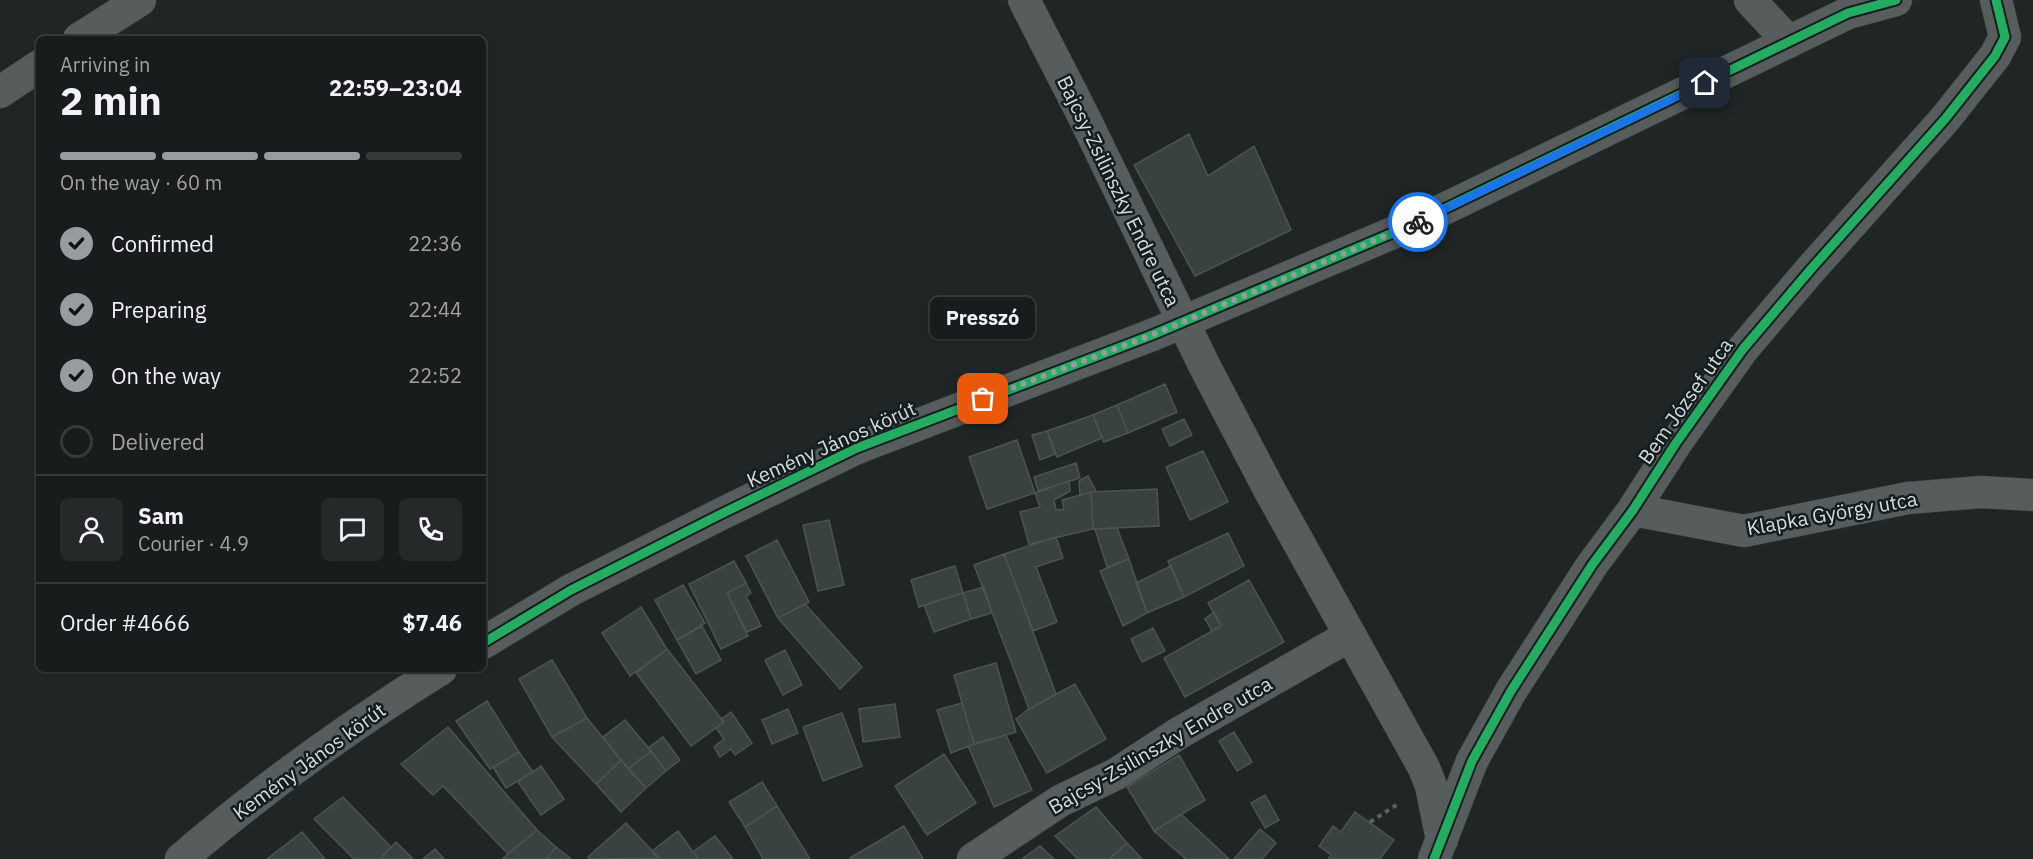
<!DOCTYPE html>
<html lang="en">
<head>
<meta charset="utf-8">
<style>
	body { margin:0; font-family:"IBM Plex Sans",sans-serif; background:#252929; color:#f1f3f6; height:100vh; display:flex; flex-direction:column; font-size:22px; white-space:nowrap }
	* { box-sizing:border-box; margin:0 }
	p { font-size:20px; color:#9fa1a3 }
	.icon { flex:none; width:33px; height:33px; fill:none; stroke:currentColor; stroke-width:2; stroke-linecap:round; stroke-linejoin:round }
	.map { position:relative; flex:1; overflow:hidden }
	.side { position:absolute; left:36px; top:36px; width:450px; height:636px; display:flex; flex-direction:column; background:#181c1c; border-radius:9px; box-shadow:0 2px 4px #0004,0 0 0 2px #363a3b }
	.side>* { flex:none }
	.pin { position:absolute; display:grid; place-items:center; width:51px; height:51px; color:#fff; margin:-26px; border-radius:12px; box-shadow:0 3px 9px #0006 }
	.courier { position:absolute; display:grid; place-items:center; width:60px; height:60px; margin:-30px; border:4px solid #1a73e8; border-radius:50%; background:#fff; color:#222; box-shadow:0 2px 8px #0007 }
	.bubble { position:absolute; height:42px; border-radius:9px; background:#181c1c; box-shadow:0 2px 4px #0004,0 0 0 2px #363a3b; font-size:20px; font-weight:700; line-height:42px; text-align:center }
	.head em { font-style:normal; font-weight:700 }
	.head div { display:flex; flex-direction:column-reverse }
	.head { display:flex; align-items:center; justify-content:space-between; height:102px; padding:0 24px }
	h1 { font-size:39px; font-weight:700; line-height:45px }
	.bar { display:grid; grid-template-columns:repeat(4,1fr); gap:9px 6px; align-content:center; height:72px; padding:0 24px }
	.bar i { height:8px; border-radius:4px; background:#363a3b }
	.bar .selected { background:#979d9e }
	.bar p { grid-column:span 4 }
	.line { display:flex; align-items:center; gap:15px; padding:0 24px; border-top:2px solid #363a3b }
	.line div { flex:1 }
	.round { display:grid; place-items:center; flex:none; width:63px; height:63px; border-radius:9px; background:#252929 }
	ol { padding:0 24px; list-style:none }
	li { display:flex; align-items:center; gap:18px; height:66px }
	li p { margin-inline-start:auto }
	li .icon { padding:6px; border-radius:50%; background:#979d9e; color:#111; stroke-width:4 }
	li:last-child { color:#9fa1a3 }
	li i { width:33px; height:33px; border:3px solid #363a3b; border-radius:50% }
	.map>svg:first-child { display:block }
	.building { fill:#394240; stroke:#4e5352; stroke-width:1.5 }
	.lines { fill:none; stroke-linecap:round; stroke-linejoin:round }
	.street-casing { stroke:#3b4040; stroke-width:33 }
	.path { stroke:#5c6061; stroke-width:4; stroke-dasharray:4.5 4.5; stroke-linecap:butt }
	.street { stroke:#575c5c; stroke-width:32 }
	.cycleway-casing { stroke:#141e1f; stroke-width:13 }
	.cycleway { stroke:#26ab63; stroke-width:9 }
	.done { stroke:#979d9e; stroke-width:6; stroke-dasharray:0 10.8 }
	.route { stroke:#1a73e8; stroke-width:8 }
	.labels { text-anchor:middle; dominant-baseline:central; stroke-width:5; stroke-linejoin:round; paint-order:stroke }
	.street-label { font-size:20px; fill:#d7ddde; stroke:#141e1f }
</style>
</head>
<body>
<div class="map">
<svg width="2033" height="859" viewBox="0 0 2033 859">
	<rect width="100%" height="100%" fill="#202626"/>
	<!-- building -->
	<path class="building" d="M1189,134L1208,176L1254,146L1291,230L1195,276L1134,165Z
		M1165,384L1177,412L1128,433L1117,405Z
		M1117,405L1128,433L1104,442L1093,415Z
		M1093,415L1102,438L1057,457L1047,431Z
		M1184,419L1192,435L1170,446L1162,429Z
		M1047,431L1055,454L1040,460L1032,435Z
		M1017,440L1035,493L987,509L969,457Z
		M1203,451L1228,502L1190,520L1166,467Z
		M1076,463L1080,478L1038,491L1034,477Z
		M1088,476L1096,491L1080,495L1079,481Z
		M1069,481L1070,491L1054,500L1056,510L1064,509L1062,500L1091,492L1093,529L1029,544L1020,512L1040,507L1035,493Z
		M1157,489L1159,526L1093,529L1091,492Z
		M829,520L844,585L818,591L803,525Z
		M1117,528L1129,559L1107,567L1095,529Z
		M1228,533L1244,566L1184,597L1168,561Z
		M1056,537L1063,558L1036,567L1057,622L1033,631L1004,554Z
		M777,540L809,602L778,618L746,556Z
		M1004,554L1056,694L1029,709L974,565Z
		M1129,559L1147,613L1123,626L1100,571Z
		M734,561L746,583L727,593L748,636L721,649L689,584Z
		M955,566L963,593L919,607L911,580Z
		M1171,566L1184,597L1147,613L1136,583Z
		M1249,580L1284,642L1185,697L1164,658L1221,626L1208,603Z
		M746,583L751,593L746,596L761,626L747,632L727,593Z
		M683,585L705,623L677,640L655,600Z
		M984,587L992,613L971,619L963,593Z
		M963,593L971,619L934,632L924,605Z
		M805,604L862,667L840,689L778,618Z
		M641,607L667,649L630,676L602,633Z
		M1214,612L1221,626L1212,631L1205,619Z
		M702,626L721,660L696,674L677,640Z
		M1153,628L1165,651L1142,662L1131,639Z
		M667,649L724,722L691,746L636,673Z
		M785,650L802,685L783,695L765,660Z
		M552,660L587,718L552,737L519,679Z
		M996,663L1016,732L974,744L954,675Z
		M1075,684L1106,739L1047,773L1016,719L1029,709Z
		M487,701L519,752L490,769L456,721Z
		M962,703L974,744L951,753L937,710Z
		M895,704L900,737L863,742L859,709Z
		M788,709L798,733L772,744L762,720Z
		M731,712L752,743L735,755L731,749L720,757L714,747L724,739L716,728L724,722L721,719Z
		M842,713L862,766L823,781L803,727Z
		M587,718L621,760L596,784L552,737Z
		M625,720L651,751L628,769L603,737Z
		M448,727L537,830L508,854L443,786L433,795L401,764Z
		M1234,732L1252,762L1237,771L1219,741Z
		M1006,735L1032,790L994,807L968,746Z
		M663,737L680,760L666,771L648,748Z
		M651,751L666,771L646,788L628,769Z
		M519,752L533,772L506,788L493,767Z
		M944,754L976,803L927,835L895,786Z
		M1179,755L1205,800L1154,831L1127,787Z
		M621,760L646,788L621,812L596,784Z
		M541,766L564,799L541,815L518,782Z
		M762,782L777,806L745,827L729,802Z
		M1265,795L1279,820L1265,828L1251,803Z
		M343,797L391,847L380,859H354L314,819Z
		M777,806L810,859H763L745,827Z
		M1096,807L1127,843L1109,859H1078L1055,836Z
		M1355,812L1394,840L1380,859H1328L1331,855L1319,846L1333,826L1341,832Z
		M1181,814L1229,859H1186L1154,831Z
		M626,823L659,858L590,859L588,857Z
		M904,826L923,859H851L850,858Z
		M1260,829L1276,843L1262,859H1234Z
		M537,830L556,847L546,859H502Z
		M678,831L693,852L699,859H659L652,851Z
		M302,832L325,859H267Z
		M715,836L733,859H699L693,852Z
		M396,842L413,859H380Z
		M1127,843L1142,859H1112L1110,858Z
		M1040,846L1054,859H1022Z
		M556,847L571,859H546Z
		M435,849L444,859H423Z"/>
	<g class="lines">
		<defs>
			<path id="street" d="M1024,0L1084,117L1204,365L1270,491L1424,768L1431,786L1442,840
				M1750,0L1789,42
				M79,39L140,0
				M0,92L39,66
				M1633,510L1744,531L1908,498L1981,492L2033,495
				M483,643L571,590L723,513L857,448L1152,335L1409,226L1848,13L1896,0
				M181,859C262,789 350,726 441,669
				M973,859L1060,801L1116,774L1179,733L1349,636
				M1434,859L1472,761L1511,691L1592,565L1633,510L1676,443L1743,349L1811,269L1945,119L1995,56L2005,37L1996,0"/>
		</defs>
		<!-- street casing -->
		<use href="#street" class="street-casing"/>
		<!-- path -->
		<path class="path" d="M1370,822L1398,804"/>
		<!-- street -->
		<use href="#street" class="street"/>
		<defs>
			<path id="cycleway" d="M483,643L571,590L723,513L857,448L1152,335L1409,226L1848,13L1896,0
				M1434,859L1472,761L1511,691L1592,565L1633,510L1676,443L1743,349L1811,269L1945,119L1995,56L2005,37L1996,0"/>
		</defs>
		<!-- cycleway casing -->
		<use href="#cycleway" class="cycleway-casing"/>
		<!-- cycleway -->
		<use href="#cycleway" class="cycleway"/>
	</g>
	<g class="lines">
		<!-- done -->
		<path class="done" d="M983,399L1152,335L1418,222"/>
		<!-- route -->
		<path class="route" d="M1418,222L1705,83"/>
	</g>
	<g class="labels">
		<!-- street labels -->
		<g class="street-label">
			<text transform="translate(1119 191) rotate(64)">Bajcsy-Zsilinszky Endre utca</text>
			<text transform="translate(1685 401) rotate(-55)">Bem József utca</text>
			<text transform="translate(831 444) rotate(-24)">Kemény János körút</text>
			<text transform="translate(1832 513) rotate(-10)">Klapka György utca</text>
			<text transform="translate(1160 745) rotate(-30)">Bajcsy-Zsilinszky Endre utca</text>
			<text transform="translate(309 761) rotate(-36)">Kemény János körút</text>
		</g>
	</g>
</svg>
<div class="pin" style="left:983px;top:399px;background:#ea580c"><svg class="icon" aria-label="bag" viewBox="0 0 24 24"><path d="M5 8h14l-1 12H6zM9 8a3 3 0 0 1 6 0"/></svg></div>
<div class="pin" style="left:1705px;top:83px;background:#1f2937"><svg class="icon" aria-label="home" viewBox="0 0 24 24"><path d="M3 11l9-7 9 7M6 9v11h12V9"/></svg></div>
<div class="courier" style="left:1418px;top:222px"><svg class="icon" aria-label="bike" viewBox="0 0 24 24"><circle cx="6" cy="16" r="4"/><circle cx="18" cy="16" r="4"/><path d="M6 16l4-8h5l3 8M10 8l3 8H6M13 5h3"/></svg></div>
<div class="bubble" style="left:930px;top:297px;width:105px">Presszó</div>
<section class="side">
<div class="head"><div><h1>2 min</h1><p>Arriving in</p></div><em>22:59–23:04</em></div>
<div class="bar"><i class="selected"></i><i class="selected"></i><i class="selected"></i><i></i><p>On the way · 60 m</p></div>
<ol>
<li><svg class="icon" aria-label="check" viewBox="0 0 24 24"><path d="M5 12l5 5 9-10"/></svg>Confirmed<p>22:36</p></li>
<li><svg class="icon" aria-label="check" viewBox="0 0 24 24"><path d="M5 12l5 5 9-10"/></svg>Preparing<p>22:44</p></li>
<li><svg class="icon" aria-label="check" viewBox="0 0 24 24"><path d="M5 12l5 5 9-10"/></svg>On the way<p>22:52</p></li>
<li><i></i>Delivered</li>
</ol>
<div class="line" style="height:108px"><a class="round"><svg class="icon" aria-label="person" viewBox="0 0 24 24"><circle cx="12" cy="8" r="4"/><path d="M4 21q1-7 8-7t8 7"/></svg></a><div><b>Sam</b><p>Courier · 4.9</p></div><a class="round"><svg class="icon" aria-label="chat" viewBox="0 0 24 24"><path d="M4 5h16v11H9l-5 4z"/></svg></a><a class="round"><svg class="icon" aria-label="phone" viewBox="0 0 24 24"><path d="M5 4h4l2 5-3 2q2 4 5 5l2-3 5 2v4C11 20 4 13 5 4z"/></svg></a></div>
<div class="line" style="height:78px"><div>Order #4666</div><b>$7.46</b></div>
</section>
</div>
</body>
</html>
